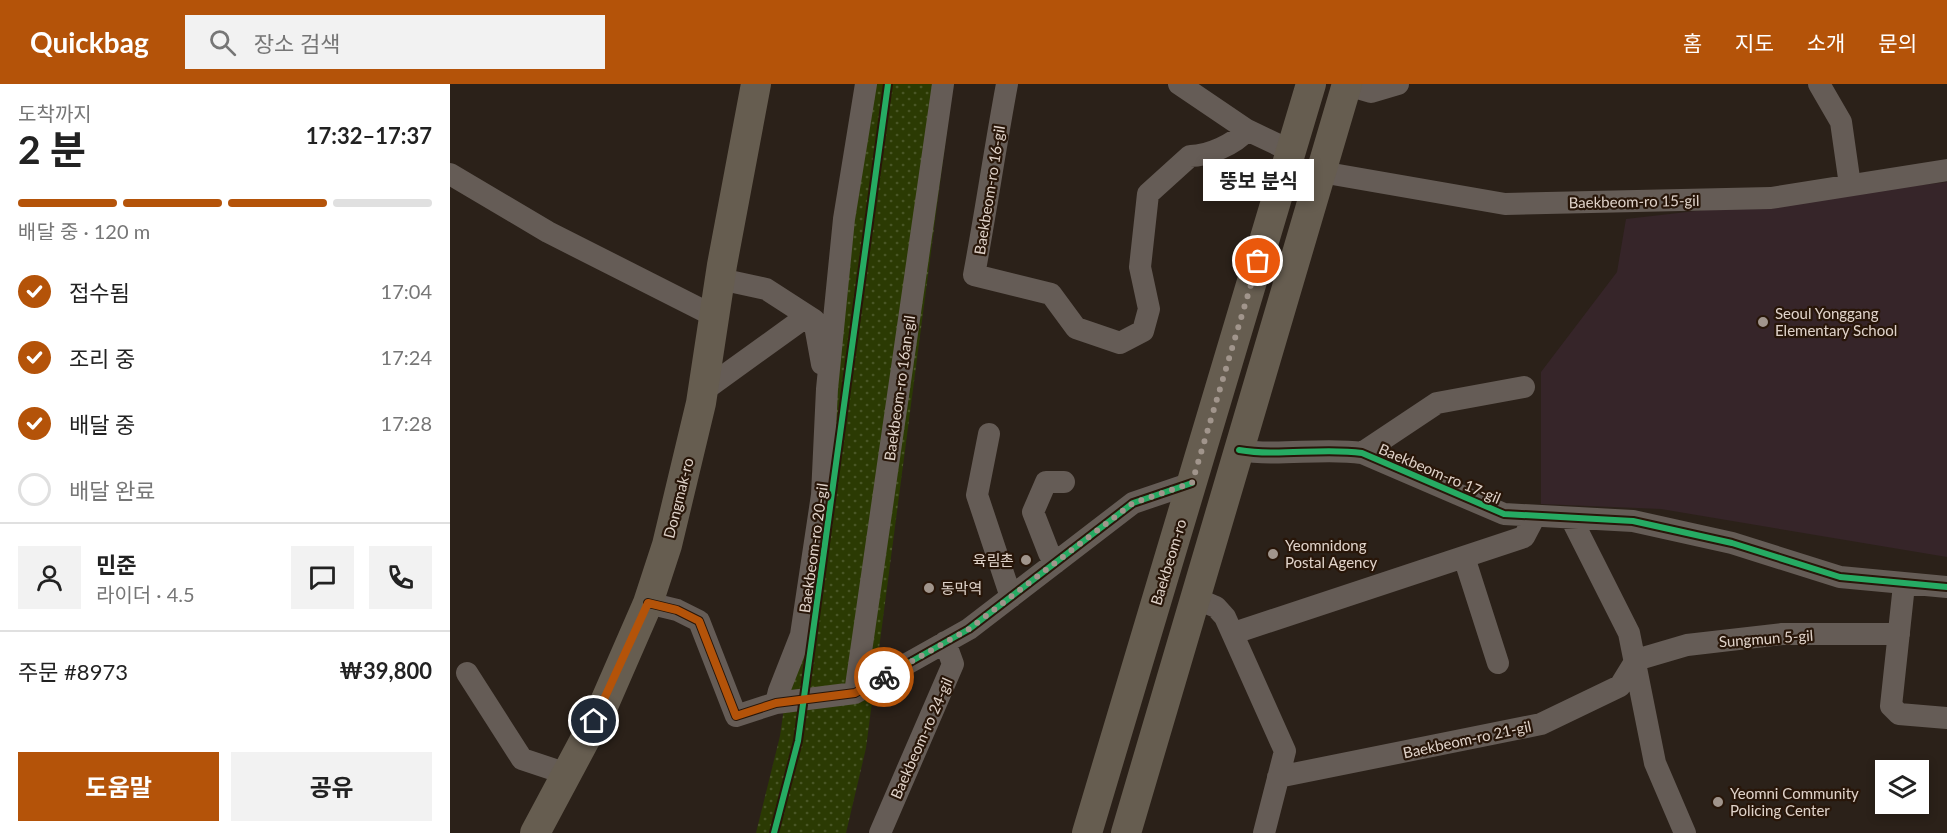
<!DOCTYPE html>
<html lang="ko">
<head>
<meta charset="utf-8">
<style>
	body { margin:0; font-family:Lato,"Noto Sans KR",sans-serif; background:#f2f2f2; color:#222; height:100vh; display:flex; flex-direction:column; font-size:22px; white-space:nowrap }
	* { box-sizing:border-box; margin:0 }
	p { font-size:20px; color:#767676 }
	.icon { flex:none; width:33px; height:33px; fill:none; stroke:currentColor; stroke-width:2; stroke-linecap:round; stroke-linejoin:round }
	.map { position:relative; flex:1; overflow:hidden }
	.drawer { display:flex; flex-direction:column; background:#fff; width:450px }
	.drawer>* { flex:none }
	.controls { position:absolute; left:1425px; top:676px; display:grid; gap:12px }
	.controls a { display:grid; place-items:center; width:54px; height:54px; border-radius:0px; background:#fff; box-shadow:0 3px 9px #0003; font-size:30px }
	.pin { position:absolute; display:grid; place-items:center; width:51px; height:51px; color:#fff; margin:-26px; border:3px solid #fff; border-radius:50%; box-shadow:0 2px 6px #0007 }
	.courier { position:absolute; display:grid; place-items:center; width:60px; height:60px; margin:-30px; border:4px solid #b45309; border-radius:50%; background:#fff; color:#222; box-shadow:0 2px 8px #0007 }
	.bubble { position:absolute; height:42px; border-radius:0px; background:#fff; box-shadow:0 3px 9px #0003; font-size:20px; font-weight:700; line-height:42px; text-align:center }
	.summary em { font-style:normal; font-weight:700 }
	.summary div { display:flex; flex-direction:column-reverse }
	.summary { display:flex; align-items:center; justify-content:space-between; height:102px; padding:0 18px }
	h1 { font-size:39px; font-weight:700; line-height:45px }
	.bar { display:grid; grid-template-columns:repeat(4,1fr); gap:9px 6px; align-content:center; height:72px; padding:0 18px }
	.bar i { height:8px; border-radius:4px; background:#e0e0e0 }
	.bar .current { background:#b45309 }
	.bar p { grid-column:span 4 }
	.line { display:flex; align-items:center; gap:15px; padding:0 18px; border-top:2px solid #e0e0e0 }
	.line div { flex:1 }
	.round { display:grid; place-items:center; flex:none; width:63px; height:63px; border-radius:0px; background:#f2f2f2 }
	ol { padding:0 18px; list-style:none }
	li { display:flex; align-items:center; gap:18px; height:66px }
	li p { margin-inline-start:auto }
	li .icon { padding:6px; border-radius:50%; background:#b45309; color:#fff; stroke-width:4 }
	li:last-child { color:#767676 }
	li i { width:33px; height:33px; border:3px solid #e0e0e0; border-radius:50% }
	.primary-button { display:flex; gap:12px; margin-top:auto; padding:12px 18px }
	.primary-button a { flex:1; height:69px; border-radius:0px; background:#b45309; color:#fff; font-size:24px; font-weight:700; line-height:69px; text-align:center }
	.primary-button a+a { background:#f2f2f2; color:#222 }
	header { display:flex; align-items:center; gap:36px; box-sizing:border-box; height:84px; padding:0 30px; background:#b45309; color:#fff }
	header strong { font-size:28px }
	nav { display:flex; gap:33px; margin-inline-start:auto; font-size:21px }
	.search { width:420px; height:54px; background:#f2f2f2; display:flex; align-items:center; gap:15px; box-sizing:border-box; padding:0 21px; border-radius:0px; color:#767676; font-size:22px }
	main { display:flex; flex:1; min-height:0 }
	.map>svg:first-child { display:block }
	.education { fill:#362529 }
	.park { fill:url(#park-dots) }
	.lines { fill:none; stroke-linecap:round; stroke-linejoin:round }
	.minor { stroke:#655c56; stroke-width:22 }
	.major { stroke:#665d50; stroke-width:30 }
	.cycleway-casing { stroke:#281609; stroke-width:10 }
	.cycleway { stroke:#26ab63; stroke-width:6 }
	.done { stroke:#a1958c; stroke-width:6; stroke-dasharray:0 10.8 }
	.route { stroke:#b45309; stroke-width:8 }
	.poi-dot { fill:#a1958c; stroke:#281609; stroke-width:2 }
	.labels { text-anchor:middle; dominant-baseline:central; stroke-width:4.5; stroke-linejoin:round; paint-order:stroke }
	.street-label { font-size:15px; fill:#e0d3ca; stroke:#281609 }
	.poi-label { font-size:15px; fill:#e0d3ca; stroke:#281609; text-anchor:start }
</style>
</head>
<body>
<header>
<strong>Quickbag</strong>
<div class="search"><svg class="icon" aria-label="search" viewBox="0 0 24 24"><circle cx="10" cy="10" r="6"/><path d="M15 15l6 6"/></svg>장소 검색</div>
<nav><a>홈</a><a>지도</a><a>소개</a><a>문의</a></nav>
</header>
<main>
<section class="drawer">
<div class="summary"><div><h1>2 분</h1><p>도착까지</p></div><em>17:32–17:37</em></div>
<div class="bar"><i class="current"></i><i class="current"></i><i class="current"></i><i></i><p>배달 중 · 120 m</p></div>
<ol>
<li><svg class="icon" aria-label="check" viewBox="0 0 24 24"><path d="M5 12l5 5 9-10"/></svg>접수됨<p>17:04</p></li>
<li><svg class="icon" aria-label="check" viewBox="0 0 24 24"><path d="M5 12l5 5 9-10"/></svg>조리 중<p>17:24</p></li>
<li><svg class="icon" aria-label="check" viewBox="0 0 24 24"><path d="M5 12l5 5 9-10"/></svg>배달 중<p>17:28</p></li>
<li><i></i>배달 완료</li>
</ol>
<div class="line" style="height:108px"><a class="round"><svg class="icon" aria-label="person" viewBox="0 0 24 24"><circle cx="12" cy="8" r="4"/><path d="M4 21q1-7 8-7t8 7"/></svg></a><div><b>민준</b><p>라이더 · 4.5</p></div><a class="round"><svg class="icon" aria-label="chat" viewBox="0 0 24 24"><path d="M4 5h16v11H9l-5 4z"/></svg></a><a class="round"><svg class="icon" aria-label="phone" viewBox="0 0 24 24"><path d="M5 4h4l2 5-3 2q2 4 5 5l2-3 5 2v4C11 20 4 13 5 4z"/></svg></a></div>
<div class="line" style="height:78px"><div>주문 #8973</div><b>₩39,800</b></div>
<div class="primary-button"><a>도움말</a><a>공유</a></div>
</section>
<div class="map">
<svg width="1497" height="749" viewBox="0 0 1497 749">
	<defs>
		<pattern id="park-dots" width="8" height="8" patternUnits="userSpaceOnUse" patternTransform="scale(1.5)"><rect width="8" height="8" fill="#2b3a03"/><path d="M2 2h.1M6 6h.1" fill="none" stroke="#495626" stroke-width="1.8" stroke-linecap="round"/></pattern>
	</defs>
	<rect width="100%" height="100%" fill="#2b2119"/>
	<!-- education -->
	<path class="education" d="M1497,98V473L1211,425L1091,420V288L1167,188L1176,135Z"/>
	<!-- park -->
	<path class="park" d="M423,0H503L416,664L396,749H306L330,652Z"/>
	<g class="lines">
		<!-- minor -->
		<path class="minor" d="M557,0C545,64 536,127 524,191L601,210L626,244L670,259L693,247L699,225L690,183L698,110L740,72C758,72 785,60 797,46
			M729,0L797,46L841,67
			M1369,0L1391,38L1400,101
			M897,1L921,8L948,0
			M871,88L1055,120L1321,114L1497,86
			M0,90L98,148L264,232
			M270,195L316,205L364,236L372,280
			M253,307L357,232
			M539,350L527,411L561,513
			M789,366C830,373 871,363 912,369L1054,430L1183,437L1282,459L1390,493L1497,503
			M912,369L987,319L1074,303
			M1121,434L1179,549L1205,679L1235,749
			M1014,473L1048,579
			M605,479L599,469L583,428L596,398H614
			M1454,501L1441,622L1449,630L1497,634
			M745,514L766,523L775,533L835,667L814,749
			M198,519L227,526L249,537L286,632L326,619L405,609L519,545L683,419L742,399
			M784,549L1074,453L1085,432
			M1186,576L1237,561L1332,550H1449
			M17,589L72,675L117,690
			M405,609L493,0
			M326,619L329,607L351,551L372,411L377,305L394,135L416,0
			M828,693L1091,640L1170,602L1186,576
			M430,749L503,580L495,558"/>
		<!-- major -->
		<path class="major" d="M85,749L154,620L198,519L217,461L251,319L272,181L306,0
			M637,749L861,0
			M676,749L897,0"/>
		<defs>
			<path id="cycleway" d="M789,366C830,373 871,363 912,369L1054,430L1183,437L1282,459L1390,493L1497,503
				M198,519L227,526L249,537L286,632L326,619L405,609L519,545L683,419L742,399
				M324,749L348,657L438,0"/>
		</defs>
		<!-- cycleway casing -->
		<use href="#cycleway" class="cycleway-casing"/>
		<!-- cycleway -->
		<use href="#cycleway" class="cycleway"/>
	</g>
	<g class="lines">
		<!-- done -->
		<path class="done" d="M434,593L519,545L683,419L742,399L808,177"/>
		<!-- route -->
		<path class="route" d="M144,637L198,519L227,526L249,537L286,632L326,619L405,609L434,593"/>
	</g>
	<!-- markers -->
	<g class="poi-dot">
		<circle cx="1313" cy="238" r="6"/>
		<circle cx="823" cy="470" r="6"/>
		<circle cx="576" cy="476" r="6"/>
		<circle cx="479" cy="504" r="6"/>
		<circle cx="1268" cy="718" r="6"/>
	</g>
	<g class="labels">
		<!-- street labels -->
		<g class="street-label">
			<text transform="translate(539 106) rotate(-81)">Baekbeom-ro 16-gil</text>
			<text transform="translate(1184 117) rotate(-1)">Baekbeom-ro 15-gil</text>
			<text transform="translate(449 304) rotate(-82)">Baekbeom-ro 16an-gil</text>
			<text transform="translate(990 389) rotate(23)">Baekbeom-ro 17-gil</text>
			<text transform="translate(228 414) rotate(-76)">Dongmak-ro</text>
			<text transform="translate(363 464) rotate(-82)">Baekbeom-ro 20-gil</text>
			<text transform="translate(718 478) rotate(-73)">Baekbeom-ro</text>
			<text transform="translate(1316 554) rotate(-4)">Sungmun 5-gil</text>
			<text transform="translate(471 654) rotate(-66)">Baekbeom-ro 24-gil</text>
			<text transform="translate(1017 655) rotate(-12)">Baekbeom-ro 21-gil</text>
		</g>
		<!-- poi labels -->
		<g class="poi-label">
			<text x="1325" y="229">Seoul Yonggang<tspan x="1325" dy="17">Elementary School</tspan></text>
			<text x="835" y="461">Yeomnidong<tspan x="835" dy="17">Postal Agency</tspan></text>
			<text x="564" y="476" text-anchor="end">육림촌</text>
			<text x="491" y="504">동막역</text>
			<text x="1280" y="709">Yeomni Community<tspan x="1280" dy="17">Policing Center</tspan></text>
		</g>
	</g>
</svg>
<div class="controls">
<a><svg class="icon" aria-label="layers" viewBox="0 0 24 24"><path d="M12 4l9 5-9 5-9-5zM3 14l9 5 9-5"/></svg></a>
</div>
<div class="pin" style="left:808px;top:177px;background:#ea580c"><svg class="icon" aria-label="bag" viewBox="0 0 24 24"><path d="M5 8h14l-1 12H6zM9 8a3 3 0 0 1 6 0"/></svg></div>
<div class="pin" style="left:144px;top:637px;background:#1f2937"><svg class="icon" aria-label="home" viewBox="0 0 24 24"><path d="M3 11l9-7 9 7M6 9v11h12V9"/></svg></div>
<div class="courier" style="left:434px;top:593px"><svg class="icon" aria-label="bike" viewBox="0 0 24 24"><circle cx="6" cy="16" r="4"/><circle cx="18" cy="16" r="4"/><path d="M6 16l4-8h5l3 8M10 8l3 8H6M13 5h3"/></svg></div>
<div class="bubble" style="left:753px;top:75px;width:111px">뚱보 분식</div>
</div>
</main>
</body>
</html>
